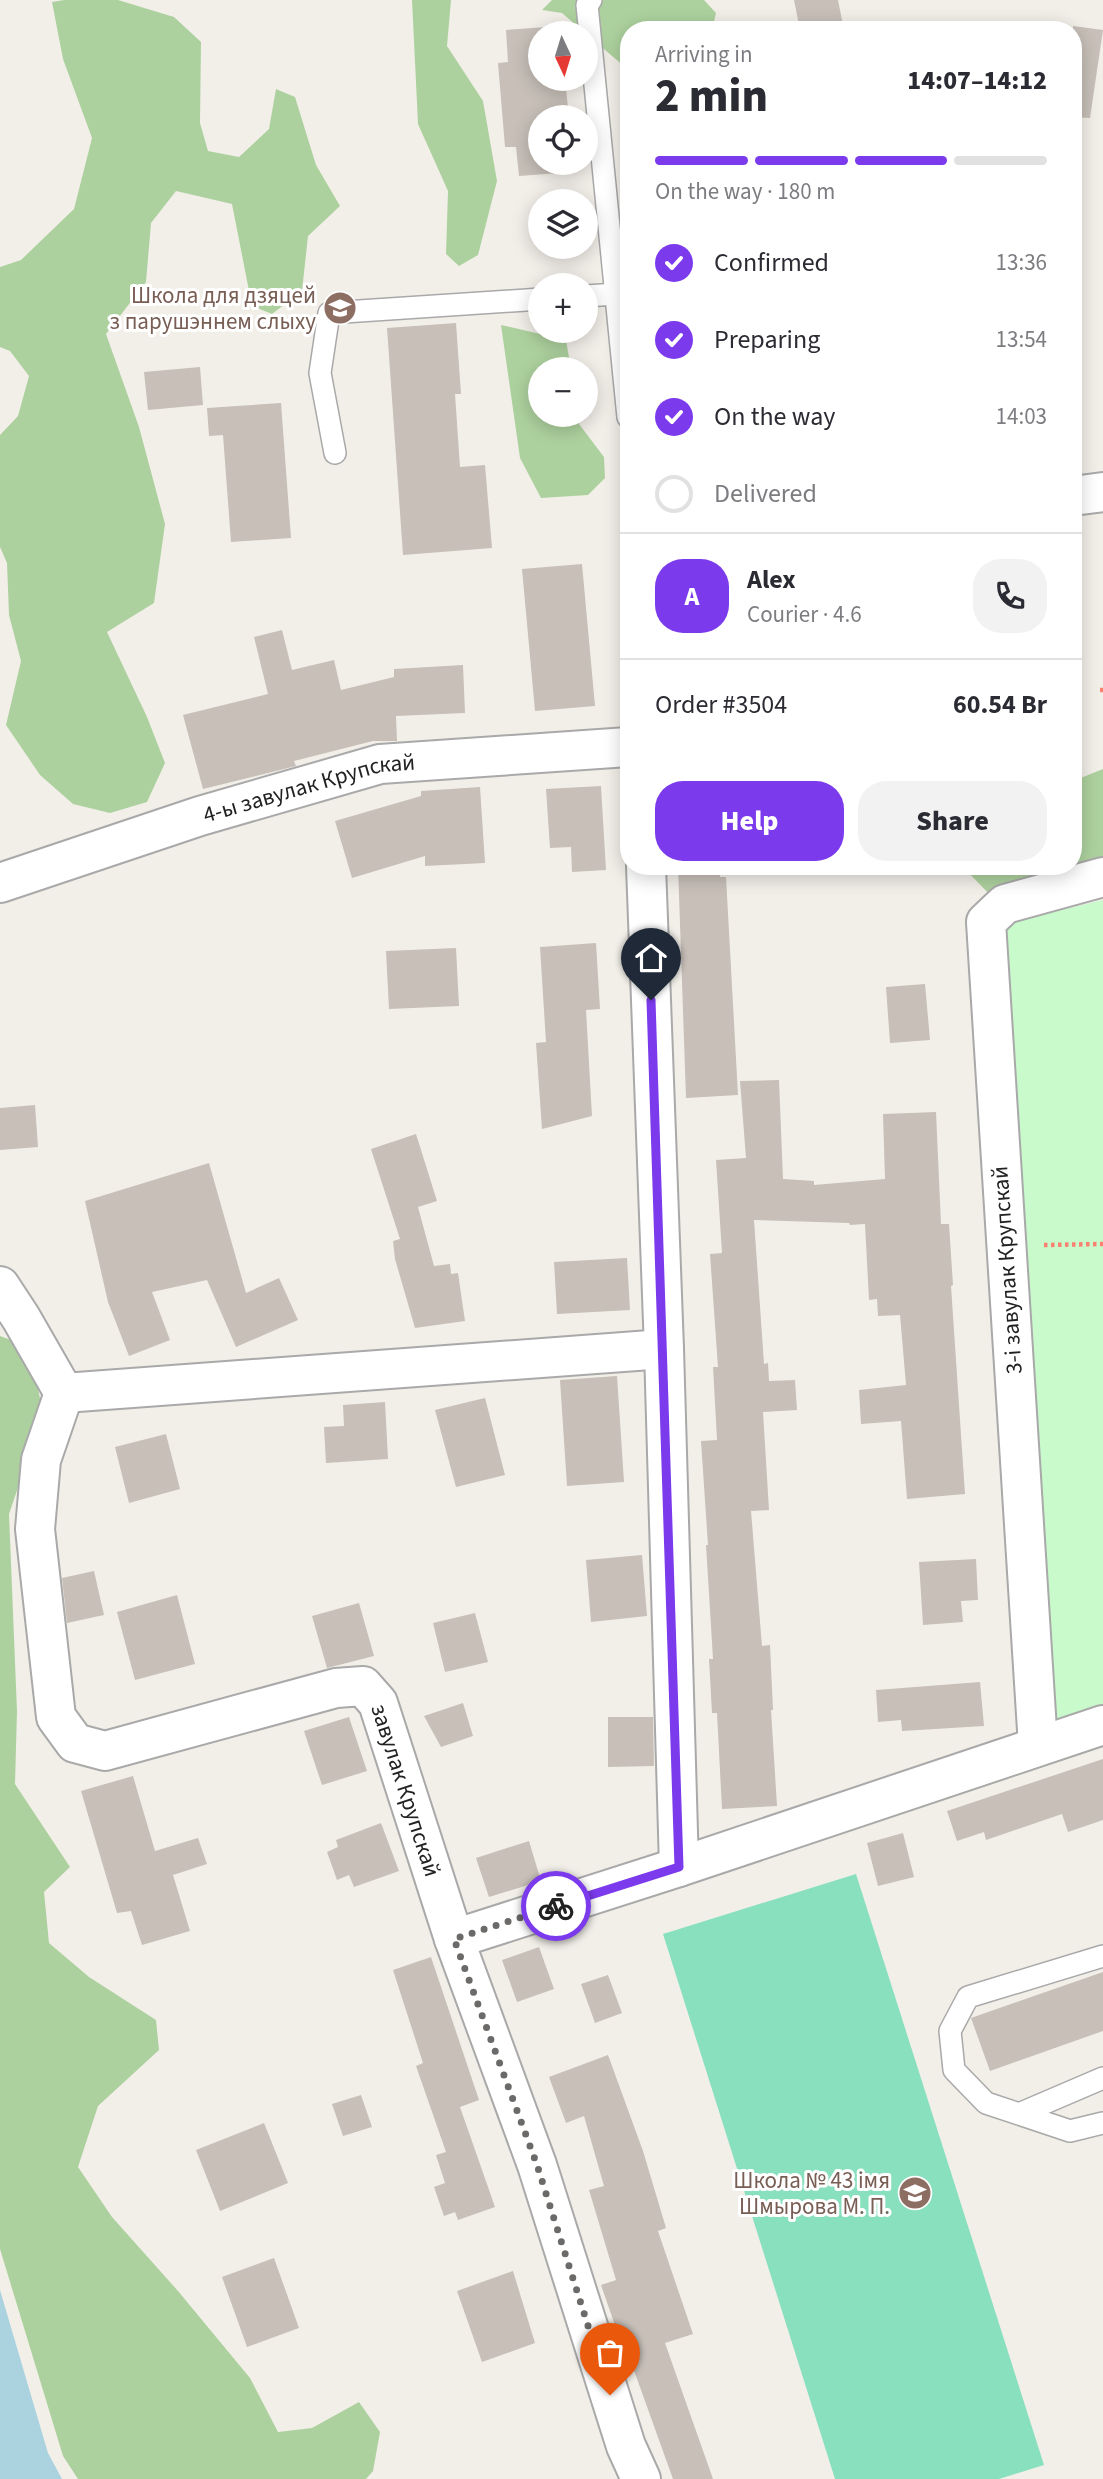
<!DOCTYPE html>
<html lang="en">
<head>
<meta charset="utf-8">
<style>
	body { margin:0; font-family:"Source Sans 3",sans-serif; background:#f2f2f3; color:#2b2b33; height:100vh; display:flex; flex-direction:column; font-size:26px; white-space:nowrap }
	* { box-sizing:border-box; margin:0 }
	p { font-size:23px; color:#7c7c81 }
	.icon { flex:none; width:38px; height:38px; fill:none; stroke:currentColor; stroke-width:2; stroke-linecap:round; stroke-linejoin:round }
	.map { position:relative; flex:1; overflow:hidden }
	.drawer { position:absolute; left:620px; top:21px; width:462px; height:854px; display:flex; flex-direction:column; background:#fff; border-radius:28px; box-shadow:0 4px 18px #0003 }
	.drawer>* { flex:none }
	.needle { width:46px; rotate:176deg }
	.controls { position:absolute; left:528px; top:21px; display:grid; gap:14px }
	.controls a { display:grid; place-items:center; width:70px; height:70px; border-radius:50%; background:#fff; box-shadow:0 4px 18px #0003; font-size:35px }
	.pin { position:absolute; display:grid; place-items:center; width:60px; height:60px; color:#fff; margin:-72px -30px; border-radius:50% 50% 50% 0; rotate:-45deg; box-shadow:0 0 7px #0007 }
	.pin .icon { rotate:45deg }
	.courier { position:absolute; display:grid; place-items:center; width:70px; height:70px; margin:-35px; border:5px solid #7c3aed; border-radius:50%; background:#fff; color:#222; box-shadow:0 2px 9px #0007 }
	.headline em { font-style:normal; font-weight:800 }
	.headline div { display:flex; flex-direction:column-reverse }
	.headline { display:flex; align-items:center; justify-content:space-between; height:119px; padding:0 35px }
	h1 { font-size:46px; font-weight:800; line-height:52px }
	.bar { display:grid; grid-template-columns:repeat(4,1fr); gap:10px 7px; align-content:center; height:84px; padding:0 35px }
	.bar i { height:9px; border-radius:5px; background:#e1e1e2 }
	.bar .active { background:#7c3aed }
	.bar p { grid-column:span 4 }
	.line { display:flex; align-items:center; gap:18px; padding:0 35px; border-top:2px solid #e1e1e2 }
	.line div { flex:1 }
	.round { display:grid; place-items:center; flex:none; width:74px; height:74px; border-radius:28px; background:#f2f2f3 }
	ol { padding:0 35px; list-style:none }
	li { display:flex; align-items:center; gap:21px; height:77px }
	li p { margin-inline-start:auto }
	li .icon { padding:7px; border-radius:50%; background:#7c3aed; color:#fff; stroke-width:4 }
	li:last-child { color:#7c7c81 }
	li i { width:38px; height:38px; border:4px solid #e1e1e2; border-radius:50% }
	.cta { display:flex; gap:14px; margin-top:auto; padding:14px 35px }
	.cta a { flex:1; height:80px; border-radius:28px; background:#7c3aed; color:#fff; font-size:28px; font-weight:800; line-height:80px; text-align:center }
	.cta a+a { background:#f2f2f3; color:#2b2b33 }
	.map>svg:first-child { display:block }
	.forest { fill:#add19e }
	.park { fill:#c8facc }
	.pitch { fill:#88e0be }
	.water { fill:#aad3df }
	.building { fill:#c7bfb8 }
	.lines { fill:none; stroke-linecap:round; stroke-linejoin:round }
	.lane-casing { stroke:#a9a9a9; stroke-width:24 }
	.street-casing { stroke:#a9a9a9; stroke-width:42 }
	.path { stroke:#fa8072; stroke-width:4.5; stroke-dasharray:3.5 3.5; stroke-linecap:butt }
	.lane { stroke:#fff; stroke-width:21 }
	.street { stroke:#fff; stroke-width:38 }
	.done { stroke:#6b6a68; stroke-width:7; stroke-dasharray:0 12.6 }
	.route { stroke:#7c3aed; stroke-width:9 }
	.labels { text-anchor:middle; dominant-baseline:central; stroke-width:6; stroke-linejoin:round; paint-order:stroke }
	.education-label { font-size:23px; fill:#785e54; stroke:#fff; text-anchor:end }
	.street-label { font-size:23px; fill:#222; stroke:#fff }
</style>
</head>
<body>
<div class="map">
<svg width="1103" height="2479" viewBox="0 0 1103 2479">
	<rect width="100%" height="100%" fill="#f2efe9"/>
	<!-- forest -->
	<path class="forest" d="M64,0H118L174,17L201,42L200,123L208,151L239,157L269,129L276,89L295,97L316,165L340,206L308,236L302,291L272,314L252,306L232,204L176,191L151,223L146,282L106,334L139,427L165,524L154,603L107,632L147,717L165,763L147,802L110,813L73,804L40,775L6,725L21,661L9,615L7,563L0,547V435L18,416L29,376L10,351L0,347V267L21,260L74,209L92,138L63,59L52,2Z
		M412,0H451L447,46L483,101L497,181L478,255L459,266L446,254L448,191L418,124Z
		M552,0H704L716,13L712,30H628V66L625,67L562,13L542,10Z
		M501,325L566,340L571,369H541V415H578L579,424L604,457L605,478L588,495L541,498L520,458Z
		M1103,769V868L995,900L962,866H1073V781Z
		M0,1336L30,1347L43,1414L9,1514L17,1711L15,1784L70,1867L44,1892L49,1943L89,1977L156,2020L159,2050L98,2106L78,2167L112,2217L178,2291L250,2378L278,2432L312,2428L359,2402L380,2432L373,2471L366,2479H78L63,2456L0,2249Z"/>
	<!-- park -->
	<path class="park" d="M1103,900V1709L1044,1725L994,926Z"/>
	<!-- pitch -->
	<path class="pitch" d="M856,1874L1044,2465L999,2479H835L663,1934Z"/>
	<!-- water -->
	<path class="water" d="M0,2290L48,2453L62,2479H0Z"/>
	<!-- building -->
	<path class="building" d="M794,0H838L843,25L822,30H800Z
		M561,26L562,33H541V79H565L569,117H541V163H573V172L519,176L516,147H505L498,63L508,62L506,30Z
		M1073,26L1103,30L1090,118L1073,117Z
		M456,323L461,394H455L460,467L485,465L492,548L403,555L387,328Z
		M200,367L203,405L148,410L144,372Z
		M281,403L291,538L231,542L223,435L209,436L207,408Z
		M582,564L595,706L535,711L522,569Z
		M282,630L292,670L334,660L341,690L394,677V669L463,665L465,713L396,716L397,741H373L294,761L296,766L203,789L183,715L268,694L254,637Z
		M601,786L606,870L572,872L571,847L550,848L546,789Z
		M480,787L485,863L425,866V856L352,878L335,821L421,796V791Z
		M678,866H720V877H726L738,1095L686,1098Z
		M596,943L600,1009L586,1010L592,1116L542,1129L536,1043L546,1042L540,947Z
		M456,948L459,1006L389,1009L386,951Z
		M925,984L930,1040L890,1043L886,987Z
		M779,1080L783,1179L814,1181V1185L885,1179L883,1114L936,1112L941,1224H949L953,1285L951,1286L965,1494L907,1499L901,1421L861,1424L859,1390L906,1385L900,1315L878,1316L877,1299L869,1300L865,1224L850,1225L849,1223L754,1220L764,1364L768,1363L769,1381L795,1380L797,1410L763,1412L769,1510L751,1511L762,1646L770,1645L773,1710H771L777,1806L722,1809L717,1713H712L709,1659H713L706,1545H708L701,1441L717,1440L713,1367H718L710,1254L722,1253L716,1160L746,1158L740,1081Z
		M35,1105L38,1147L0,1150V1108Z
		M416,1134L437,1201L418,1207L434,1266L450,1264L451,1274L458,1273L465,1321L415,1328L395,1259L393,1241L400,1239L371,1149Z
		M209,1163L246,1293L279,1278L298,1320L236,1347L207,1280L152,1292L170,1340L129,1356L108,1302L85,1201Z
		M627,1258L630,1310L557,1314L554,1262Z
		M617,1376L624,1482L567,1486L560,1380Z
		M485,1398L505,1475L456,1487L435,1410Z
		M385,1402L388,1459L326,1463L324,1427L344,1426L343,1405Z
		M166,1434L180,1489L129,1503L115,1447Z
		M642,1555L647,1616L591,1622L586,1560Z
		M976,1559L978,1600L961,1601L963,1622L923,1625L919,1562Z
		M94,1571L104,1615L67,1623L62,1578Z
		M177,1595L195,1664L135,1680L117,1612Z
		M359,1603L374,1656L327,1668L312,1616Z
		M475,1613L488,1662L445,1672L433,1623Z
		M980,1682L984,1726L902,1731L901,1720L878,1722L876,1690Z
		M463,1703L473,1736L441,1747L424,1716Z
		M349,1717L367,1771L322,1785L304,1731Z
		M608,1717H653L654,1766L608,1767Z
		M1103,1759V1820L1068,1832L1062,1814L986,1840L984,1832L957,1841L947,1811Z
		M133,1776L155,1851L198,1838L207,1864L173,1875L190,1931L142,1945L131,1911L117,1913L81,1791Z
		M381,1823L399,1871L354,1887L349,1875L337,1880L327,1852L338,1847L336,1840Z
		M903,1833L914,1877L878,1886L867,1843Z
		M529,1841L541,1881L489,1897L476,1858Z
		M539,1947L554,1989L517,2002L502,1960Z
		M431,1957L479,2100L460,2107L495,2207L458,2220L455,2212L444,2216L434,2187L445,2183L436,2155L446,2152L416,2066L423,2063L393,1970Z
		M1103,1972V2031L990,2071L971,2018Z
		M608,1975L622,2013L595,2023L581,1984Z
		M608,2055L643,2151L666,2228L658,2231L693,2334L665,2343L713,2479H673L632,2365L629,2366L601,2285L616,2280L589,2190L604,2186L584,2116L566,2123L549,2077Z
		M361,2095L372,2127L343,2136L332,2104Z
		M264,2123L288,2183L220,2211L196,2150Z
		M274,2258L299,2328L247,2347L222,2277Z
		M513,2271L535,2343L482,2362L457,2291Z"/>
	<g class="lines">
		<defs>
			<path id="lane" d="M591,0L587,5L628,417
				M586,296L616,294
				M335,453L320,373L329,313L541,299
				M1103,1956L968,1997L950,2031L954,2070L986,2103L1070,2131L1103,2123
				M1019,2114L1103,2078"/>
			<g id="street">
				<path d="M1073,496L1103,492"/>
				<path d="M646,866L664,1349L679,1867"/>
				<path id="s1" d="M0,883L200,816L380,764L628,747"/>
				<path id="s2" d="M0,1286L21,1318L64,1393L41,1460L35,1529L56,1717L75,1743L105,1751L336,1688L363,1686L378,1703L454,1939L537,2165L626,2446L641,2479"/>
				<path d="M64,1393L664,1349"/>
				<path d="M1038,1746L986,922L1005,904L1103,877"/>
				<path d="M454,1939L679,1867L1103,1725"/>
			</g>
		</defs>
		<!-- lane casing -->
		<use href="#lane" class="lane-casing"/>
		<!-- street casing -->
		<use href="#street" class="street-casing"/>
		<!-- path -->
		<path class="path" d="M1100,690H1103
			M1044,1245L1103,1244"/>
		<!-- lane -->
		<use href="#lane" class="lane"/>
		<!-- street -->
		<use href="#street" class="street"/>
	</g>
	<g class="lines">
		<!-- done -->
		<path class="done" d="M556,1906L454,1939L537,2165L610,2395"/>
		<!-- route -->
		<path class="route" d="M556,1906L679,1867L651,1000"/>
	</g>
	<!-- icons -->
	<defs>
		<symbol id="school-disc" viewBox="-11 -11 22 22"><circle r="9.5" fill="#8d6e63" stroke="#fff"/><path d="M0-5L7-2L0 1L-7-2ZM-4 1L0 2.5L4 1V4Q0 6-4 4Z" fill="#fff"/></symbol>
	</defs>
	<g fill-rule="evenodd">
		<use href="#school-disc" x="321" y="289" width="38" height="38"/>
		<use href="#school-disc" x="896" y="2174" width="38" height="38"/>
	</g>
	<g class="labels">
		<!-- education labels -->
		<g class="education-label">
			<text x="316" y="295">Школа для дзяцей<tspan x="316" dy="26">з парушэннем слыху</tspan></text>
			<text x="890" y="2180">Школа № 43 імя<tspan x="890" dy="26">Шмырова М. П.</tspan></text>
		</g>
		<!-- street labels -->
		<g class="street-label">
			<text stroke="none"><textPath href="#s1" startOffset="324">4-ы завулак Крупскай</textPath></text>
			<text transform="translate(1007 1270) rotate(-94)">3-і завулак Крупскай</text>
			<text stroke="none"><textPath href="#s2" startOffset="898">завулак Крупскай</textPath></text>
		</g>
	</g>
</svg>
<div class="controls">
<a><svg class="needle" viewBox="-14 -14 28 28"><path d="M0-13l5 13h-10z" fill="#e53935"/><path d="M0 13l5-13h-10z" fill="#7c7c81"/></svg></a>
<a><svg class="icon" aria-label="locate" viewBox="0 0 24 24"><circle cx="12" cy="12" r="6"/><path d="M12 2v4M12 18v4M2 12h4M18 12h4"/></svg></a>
<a><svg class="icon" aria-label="layers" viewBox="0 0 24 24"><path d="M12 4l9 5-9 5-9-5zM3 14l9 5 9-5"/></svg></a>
<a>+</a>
<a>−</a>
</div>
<div class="pin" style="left:610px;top:2395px;background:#ea580c"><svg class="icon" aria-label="bag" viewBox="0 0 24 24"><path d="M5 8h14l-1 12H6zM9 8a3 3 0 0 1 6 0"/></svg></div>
<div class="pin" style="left:651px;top:1000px;background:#1f2937"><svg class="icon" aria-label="home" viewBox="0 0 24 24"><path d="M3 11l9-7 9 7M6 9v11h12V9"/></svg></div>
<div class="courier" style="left:556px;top:1906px"><svg class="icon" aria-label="bike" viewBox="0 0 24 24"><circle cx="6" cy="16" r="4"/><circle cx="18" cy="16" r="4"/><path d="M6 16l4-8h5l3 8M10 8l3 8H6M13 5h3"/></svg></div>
<section class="drawer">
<div class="headline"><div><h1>2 min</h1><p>Arriving in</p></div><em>14:07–14:12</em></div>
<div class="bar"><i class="active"></i><i class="active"></i><i class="active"></i><i></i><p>On the way · 180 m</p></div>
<ol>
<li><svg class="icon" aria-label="check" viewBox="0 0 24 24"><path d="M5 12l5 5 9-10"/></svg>Confirmed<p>13:36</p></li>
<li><svg class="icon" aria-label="check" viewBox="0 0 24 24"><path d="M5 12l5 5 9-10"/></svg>Preparing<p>13:54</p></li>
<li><svg class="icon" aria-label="check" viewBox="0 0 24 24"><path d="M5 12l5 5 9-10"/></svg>On the way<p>14:03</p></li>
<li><i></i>Delivered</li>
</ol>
<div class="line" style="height:126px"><b class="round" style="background:#7c3aed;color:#fff">A</b><div><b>Alex</b><p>Courier · 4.6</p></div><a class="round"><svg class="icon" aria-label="phone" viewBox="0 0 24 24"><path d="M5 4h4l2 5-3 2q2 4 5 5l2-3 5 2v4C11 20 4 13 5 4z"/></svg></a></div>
<div class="line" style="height:91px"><div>Order #3504</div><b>60.54 Br</b></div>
<div class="cta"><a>Help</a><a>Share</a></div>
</section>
</div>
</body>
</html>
